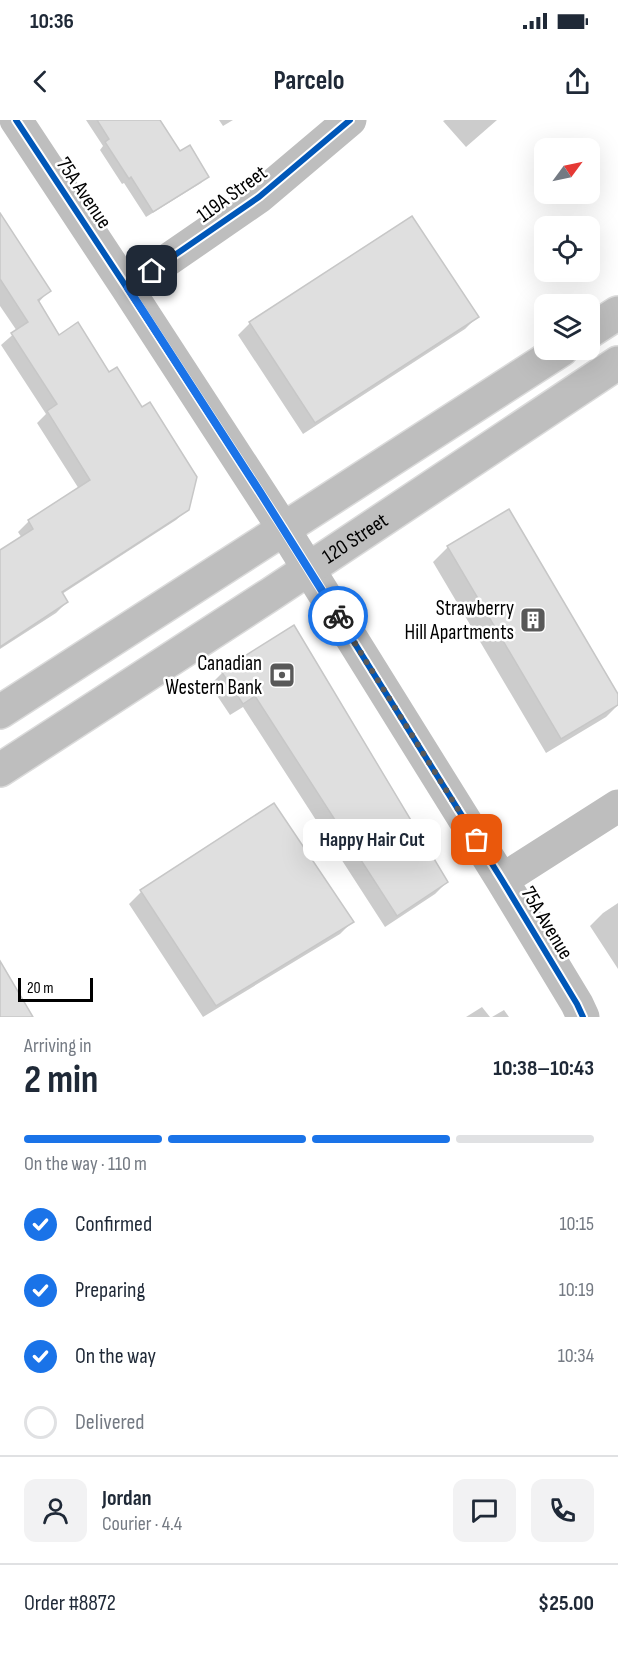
<!DOCTYPE html>
<html lang="en">
<head>
<meta charset="utf-8">
<style>
	body { margin:0; font-family:"Sofia Sans Condensed",sans-serif; background:#f2f2f3; color:#1f2937; height:100vh; display:flex; flex-direction:column; font-size:22px; white-space:nowrap }
	* { box-sizing:border-box; margin:0 }
	p { font-size:20px; color:#747a83 }
	.icon { flex:none; width:33px; height:33px; fill:none; stroke:currentColor; stroke-width:2; stroke-linecap:round; stroke-linejoin:round }
	.map { position:relative; height:897px; overflow:hidden }
	.panel { display:flex; flex-direction:column; background:#fff; flex:1 }
	.panel>* { flex:none }
	.needle { width:39px; rotate:57deg }
	.fabs { position:absolute; left:534px; top:18px; display:grid; gap:12px }
	.fabs a { display:grid; place-items:center; width:66px; height:66px; border-radius:12px; background:#fff; box-shadow:0 6px 24px #0002; font-size:30px }
	.scale { position:absolute; left:18px; bottom:15px; width:75px; box-sizing:border-box; padding-left:6px; border:3px solid #000; border-top:0; font-size:16px; line-height:21px; white-space:nowrap; color:#000; -webkit-text-stroke:4px #fff; paint-order:stroke }
	.pin { position:absolute; display:grid; place-items:center; width:51px; height:51px; color:#fff; margin:-26px; border-radius:12px; box-shadow:0 3px 9px #0006 }
	.courier { position:absolute; display:grid; place-items:center; width:60px; height:60px; margin:-30px; border:4px solid #1a73e8; border-radius:50%; background:#fff; color:#222; box-shadow:0 2px 8px #0007 }
	.bubble { position:absolute; height:42px; border-radius:12px; background:#fff; box-shadow:0 6px 24px #0002; font-size:20px; font-weight:700; line-height:42px; text-align:center }
	.overview em { font-style:normal; font-weight:700 }
	.overview div { display:flex; flex-direction:column-reverse }
	.overview { display:flex; align-items:center; justify-content:space-between; height:102px; padding:0 24px }
	h1 { font-size:39px; font-weight:700; line-height:45px }
	.bar { display:grid; grid-template-columns:repeat(4,1fr); gap:9px 6px; align-content:center; height:72px; padding:0 24px }
	.bar i { height:8px; border-radius:4px; background:#e0e1e3 }
	.bar .on { background:#1a73e8 }
	.bar p { grid-column:span 4 }
	.line { display:flex; align-items:center; gap:15px; padding:0 24px; border-top:2px solid #e0e1e3 }
	.line div { flex:1 }
	.round { display:grid; place-items:center; flex:none; width:63px; height:63px; border-radius:12px; background:#f2f2f3 }
	ol { padding:0 24px; list-style:none }
	li { display:flex; align-items:center; gap:18px; height:66px }
	li p { margin-inline-start:auto }
	li .icon { padding:6px; border-radius:50%; background:#1a73e8; color:#fff; stroke-width:4 }
	li:last-child { color:#747a83 }
	li i { width:33px; height:33px; border:3px solid #e0e1e3; border-radius:50% }
	.status { display:flex; justify-content:space-between; align-items:center; height:42px; padding:0 30px; background:#fff; direction:ltr }
	.status svg { height:16px; fill:currentColor }
	header { display:flex; justify-content:space-between; align-items:center; height:78px; padding:0 24px; background:#fff; font-size:27px; font-weight:700 }
	.map>svg:first-child { display:block }
	.shadow { fill:#0003 }
	.building { fill:#dfdfdf; stroke:#c7c7c7; stroke-width:1.5 }
	.lines { fill:none; stroke-linecap:round; stroke-linejoin:round }
	.major-casing { stroke:#dbdbdb; stroke-width:36 }
	.minor { stroke:#bebebe; stroke-width:33 }
	.major { stroke:#bebebe; stroke-width:33 }
	.cycleway-casing { stroke:#fff; stroke-width:10 }
	.cycleway { stroke:#0057b8; stroke-width:6 }
	.done { stroke:#595959; stroke-width:6; stroke-dasharray:0 10.8 }
	.route { stroke:#1a73e8; stroke-width:8 }
	.labels { text-anchor:middle; dominant-baseline:central; stroke-width:5; stroke-linejoin:round; paint-order:stroke }
	.street-label { font-size:21px; fill:#000; stroke:#fff }
	.poi-label { font-size:21px; fill:#000; stroke:#fff; text-anchor:end }
</style>
</head>
<body>
<div class="status"><b>10:36</b><svg viewBox="0 0 49 12"><path d="M0 12V9h3v3zM5 12V6h3v6zM10 12V3h3v9zM15 12V0h3v12zM26 1h20v11H26zM47 4h2v5h-2z"/></svg></div>
<header><svg class="icon" aria-label="back" viewBox="0 0 24 24"><path d="M15 5l-7 7 7 7"/></svg>Parcelo<svg class="icon" aria-label="share" viewBox="0 0 24 24"><path d="M12 15V3M7 8l5-5 5 5M5 13v7h14v-7"/></svg></header>
<div class="map">
<svg width="618" height="897" viewBox="0 0 618 897">
	<rect width="100%" height="100%" fill="#fff"/>
	<!-- shadow -->
	<path class="shadow" d="M86,0H158L180,33L207,56L201,63L146,97L124,63L122,64L100,30L103,26Z
		M219,0H233L223,6Z
		M445,0H497L466,27L443,1Z
		M0,95L49,171L38,183L59,217L188,389L176,400L62,474L67,482L56,493L0,529V432L22,418L18,412L29,401L79,369L37,303L46,294L1,225L17,211L0,186Z
		M477,197L465,209L303,314L238,215L250,203Z
		M448,427L618,577V585L606,597L546,633L433,442Z
		M294,507L447,762L435,774L385,807L243,587L230,595L210,565L222,553Z
		M141,772L352,802L340,814L203,897L129,784Z
		M618,783V849L590,806L603,793Z
		M482,887L490,897H466Z
		M504,890L509,897H492Z"/>
	<!-- building -->
	<path class="building" d="M97,0H160L180,31L190,25L209,57L153,92L131,57L129,59L105,22L109,19Z
		M0,93L51,171L38,180L59,215L78,202L109,252L117,247L142,287L150,282L197,357L189,390L62,472L68,482L0,527V430L33,409L28,400L90,360L47,291L57,284L11,213L28,202L0,159Z
		M412,96L479,197L315,303L249,202Z
		M509,389L618,574V585L561,619L447,426Z
		M294,505L448,762L397,796L255,576L243,584L221,551Z
		M274,683L354,802L216,886L140,770Z
		M0,841L33,897H0Z"/>
	<g class="lines">
		<defs>
			<g id="major">
				<path d="M590,211L618,193"/>
				<path d="M0,592L561,230"/>
				<path id="s1" d="M0,650L271,474L618,243"/>
			</g>
		</defs>
		<!-- major casing -->
		<use href="#major" class="major-casing"/>
		<!-- minor -->
		<path class="minor" d="M16,0L127,168L283,408L502,760L577,884L583,897
			M127,168L259,77L350,0
			M502,760L618,686"/>
		<!-- major -->
		<use href="#major" class="major"/>
		<defs>
			<path id="cycleway" d="M16,0L127,168L283,408L502,760L577,884L583,897
				M127,168L259,77L350,0"/>
		</defs>
		<!-- cycleway casing -->
		<use href="#cycleway" class="cycleway-casing"/>
		<!-- cycleway -->
		<use href="#cycleway" class="cycleway"/>
	</g>
	<g class="lines">
		<!-- done -->
		<path class="done" d="M338,496L477,720"/>
		<!-- route -->
		<path class="route" d="M152,151L128,168L260,372L338,496"/>
	</g>
	<!-- icons -->
	<defs>
		<symbol id="building-square" viewBox="-11 -11 22 22"><rect x="-9" y="-9" width="18" height="18" rx="4" fill="#595959" stroke="#fff"/><path d="M-4-6H4V6H1V3H-1V6H-4ZM-2.5-4.3h1.7v1.8h-1.7ZM.8-4.3h1.7v1.8H.8ZM-2.5-1h1.7V.8h-1.7ZM.8-1h1.7V.8H.8Z" fill="#fff"/></symbol>
		<symbol id="bank-square" viewBox="-11 -11 22 22"><rect x="-9" y="-9" width="18" height="18" rx="4" fill="#595959" stroke="#fff"/><path d="M-6-4H6V4H-6ZM0-2.3a2.3 2.3 0 1 0 0 4.6a2.3 2.3 0 1 0 0-4.6Z" fill="#fff"/></symbol>
	</defs>
	<g fill-rule="evenodd">
		<use href="#building-square" x="518" y="485" width="30" height="30"/>
		<use href="#bank-square" x="267" y="540" width="30" height="30"/>
	</g>
	<g class="labels">
		<!-- street labels -->
		<g class="street-label">
			<text transform="translate(84 73) rotate(56)">75A Avenue</text>
			<text transform="translate(232 74) rotate(-36)">119A Street</text>
			<text stroke="none"><textPath href="#s1" startOffset="424">120 Street</textPath></text>
			<text transform="translate(547 803) rotate(59)">75A Avenue</text>
		</g>
		<!-- poi labels -->
		<g class="poi-label">
			<text x="514" y="488">Strawberry<tspan x="514" dy="24">Hill Apartments</tspan></text>
			<text x="262" y="543">Canadian<tspan x="262" dy="24">Western Bank</tspan></text>
		</g>
	</g>
</svg>
<div class="fabs">
<a><svg class="needle" viewBox="-14 -14 28 28"><path d="M0-13l5 13h-10z" fill="#e53935"/><path d="M0 13l5-13h-10z" fill="#747a83"/></svg></a>
<a><svg class="icon" aria-label="locate" viewBox="0 0 24 24"><circle cx="12" cy="12" r="6"/><path d="M12 2v4M12 18v4M2 12h4M18 12h4"/></svg></a>
<a><svg class="icon" aria-label="layers" viewBox="0 0 24 24"><path d="M12 4l9 5-9 5-9-5zM3 14l9 5 9-5"/></svg></a>
</div>
<div class="scale">20 m</div>
<div class="pin" style="left:477px;top:720px;background:#ea580c"><svg class="icon" aria-label="bag" viewBox="0 0 24 24"><path d="M5 8h14l-1 12H6zM9 8a3 3 0 0 1 6 0"/></svg></div>
<div class="pin" style="left:152px;top:151px;background:#1f2937"><svg class="icon" aria-label="home" viewBox="0 0 24 24"><path d="M3 11l9-7 9 7M6 9v11h12V9"/></svg></div>
<div class="courier" style="left:338px;top:496px"><svg class="icon" aria-label="bike" viewBox="0 0 24 24"><circle cx="6" cy="16" r="4"/><circle cx="18" cy="16" r="4"/><path d="M6 16l4-8h5l3 8M10 8l3 8H6M13 5h3"/></svg></div>
<div class="bubble" style="left:303px;top:699px;width:138px">Happy Hair Cut</div>
</div>
<section class="panel">
<div class="overview"><div><h1>2 min</h1><p>Arriving in</p></div><em>10:38–10:43</em></div>
<div class="bar"><i class="on"></i><i class="on"></i><i class="on"></i><i></i><p>On the way · 110 m</p></div>
<ol>
<li><svg class="icon" aria-label="check" viewBox="0 0 24 24"><path d="M5 12l5 5 9-10"/></svg>Confirmed<p>10:15</p></li>
<li><svg class="icon" aria-label="check" viewBox="0 0 24 24"><path d="M5 12l5 5 9-10"/></svg>Preparing<p>10:19</p></li>
<li><svg class="icon" aria-label="check" viewBox="0 0 24 24"><path d="M5 12l5 5 9-10"/></svg>On the way<p>10:34</p></li>
<li><i></i>Delivered</li>
</ol>
<div class="line" style="height:108px"><a class="round"><svg class="icon" aria-label="person" viewBox="0 0 24 24"><circle cx="12" cy="8" r="4"/><path d="M4 21q1-7 8-7t8 7"/></svg></a><div><b>Jordan</b><p>Courier · 4.4</p></div><a class="round"><svg class="icon" aria-label="chat" viewBox="0 0 24 24"><path d="M4 5h16v11H9l-5 4z"/></svg></a><a class="round"><svg class="icon" aria-label="phone" viewBox="0 0 24 24"><path d="M5 4h4l2 5-3 2q2 4 5 5l2-3 5 2v4C11 20 4 13 5 4z"/></svg></a></div>
<div class="line" style="height:78px"><div>Order #8872</div><b>$25.00</b></div>
</section>
</body>
</html>
